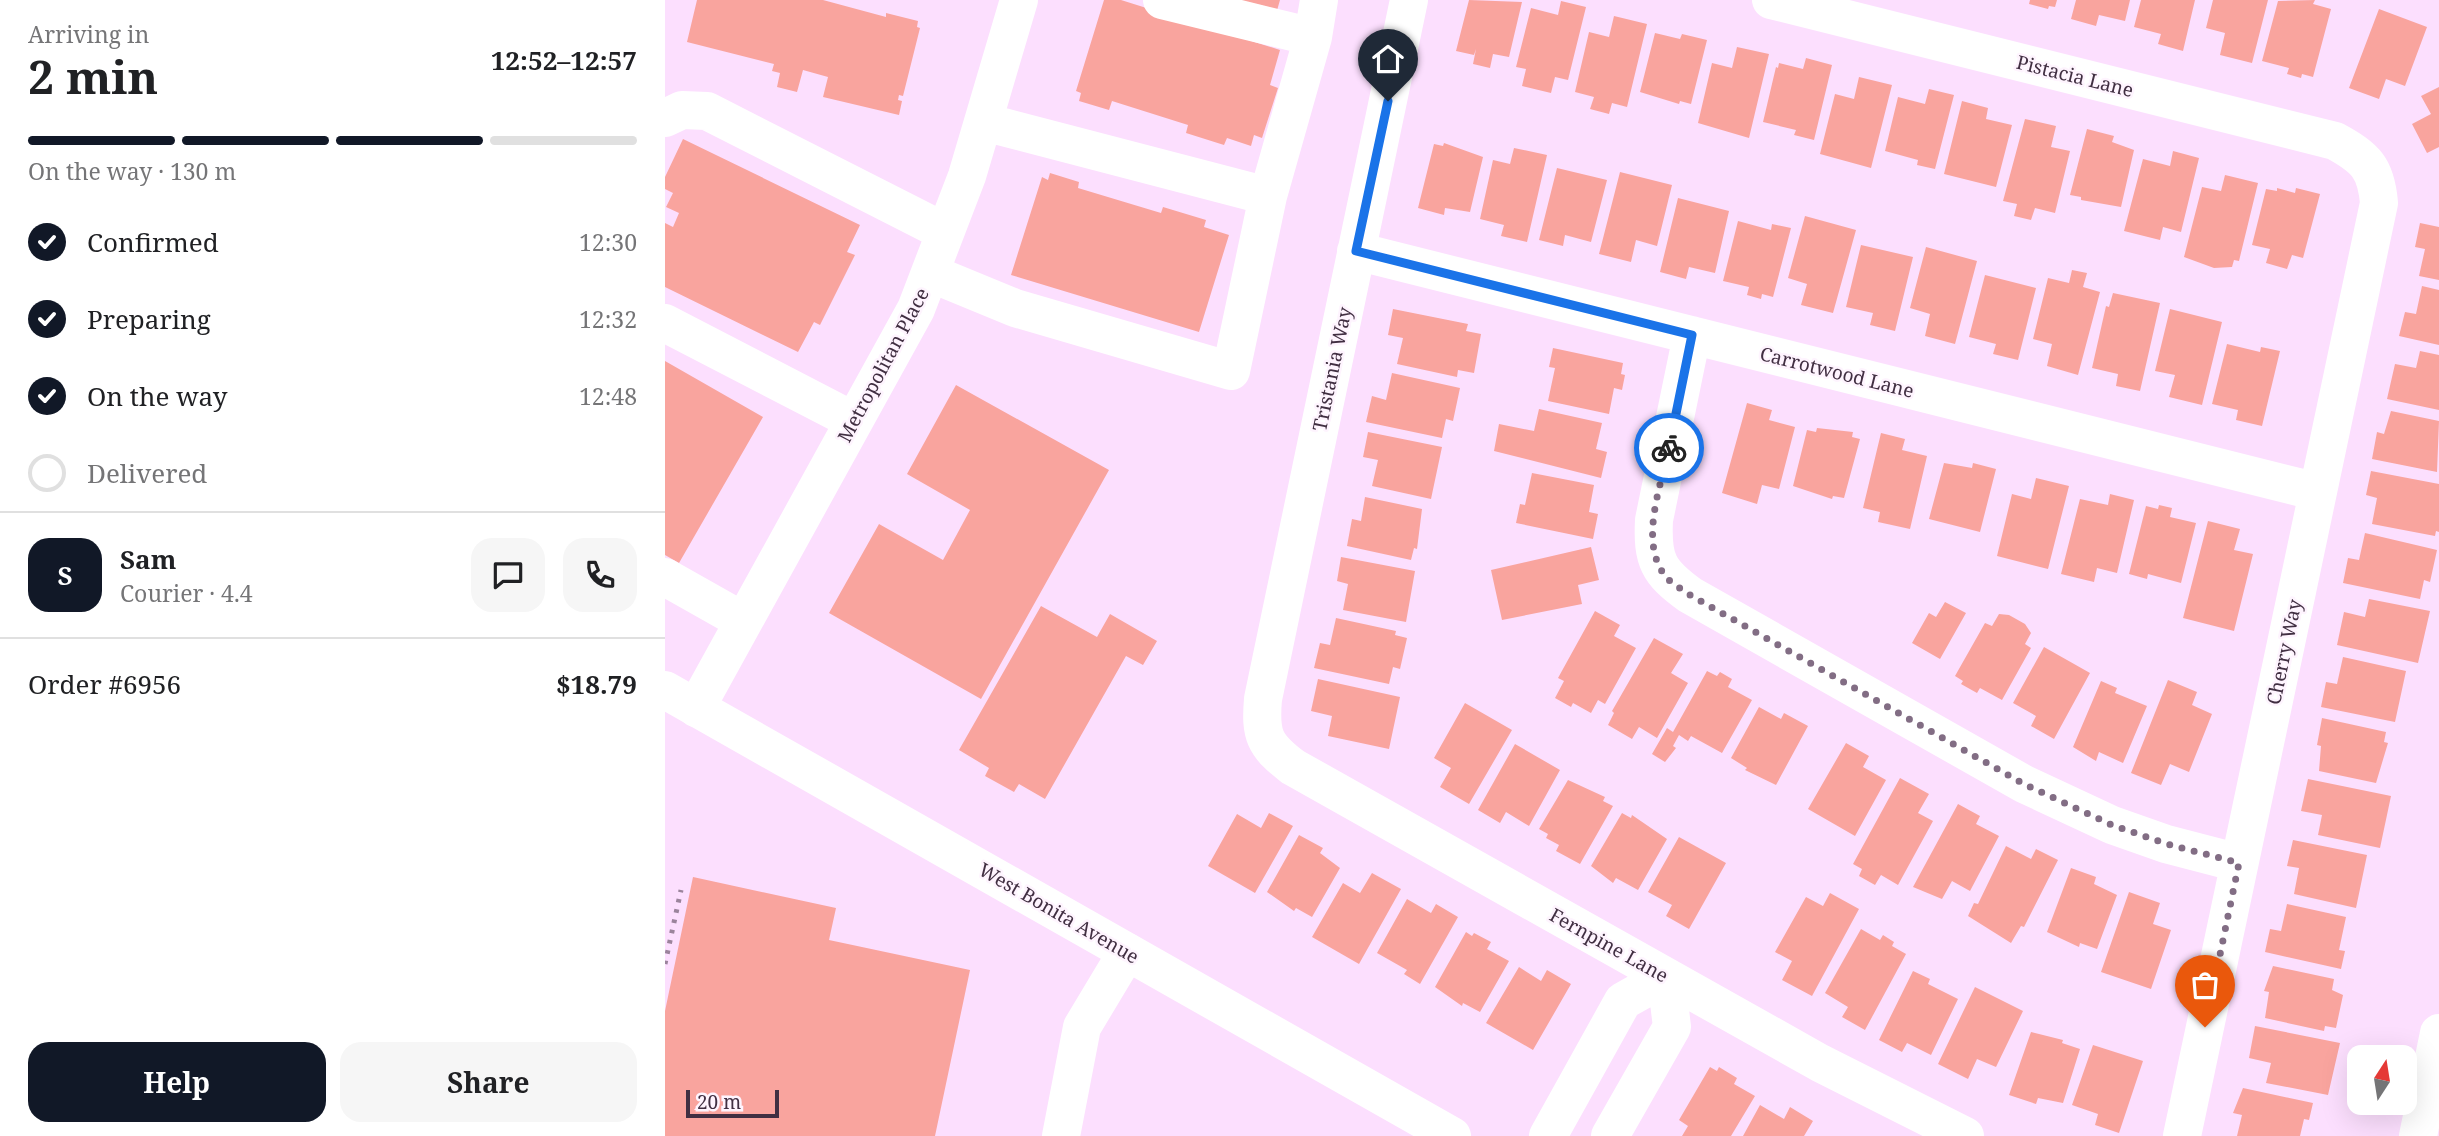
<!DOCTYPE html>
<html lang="en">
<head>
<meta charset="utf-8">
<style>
	body { margin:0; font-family:"Noto Serif",serif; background:#f6f6f6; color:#202124; height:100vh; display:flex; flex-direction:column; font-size:26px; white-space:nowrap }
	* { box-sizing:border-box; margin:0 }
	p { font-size:23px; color:#757577 }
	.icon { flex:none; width:38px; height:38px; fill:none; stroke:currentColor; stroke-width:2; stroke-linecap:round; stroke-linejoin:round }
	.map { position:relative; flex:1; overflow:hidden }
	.side { display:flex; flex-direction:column; background:#fff; width:665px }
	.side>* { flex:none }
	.needle { width:46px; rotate:12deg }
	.fabs { position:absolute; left:1682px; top:1045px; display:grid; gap:14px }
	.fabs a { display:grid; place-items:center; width:70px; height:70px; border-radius:14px; background:#fff; box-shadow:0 7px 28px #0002; font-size:35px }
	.scale { position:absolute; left:21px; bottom:18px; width:93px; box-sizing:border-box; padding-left:7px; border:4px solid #412f42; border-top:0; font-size:19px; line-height:24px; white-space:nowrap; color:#412f42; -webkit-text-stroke:5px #fef4fe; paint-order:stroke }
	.pin { position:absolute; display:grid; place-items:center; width:60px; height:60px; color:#fff; margin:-72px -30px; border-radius:50% 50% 50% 0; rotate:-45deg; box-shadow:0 0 7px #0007 }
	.pin .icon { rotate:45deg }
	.courier { position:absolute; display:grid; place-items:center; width:70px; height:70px; margin:-35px; border:5px solid #1a73e8; border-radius:50%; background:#fff; color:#222; box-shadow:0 2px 9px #0007 }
	.headline em { font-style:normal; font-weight:700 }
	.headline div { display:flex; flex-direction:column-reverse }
	.headline { display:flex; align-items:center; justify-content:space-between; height:119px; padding:0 28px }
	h1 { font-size:46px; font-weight:700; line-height:52px }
	.bar { display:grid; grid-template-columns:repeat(4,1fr); gap:10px 7px; align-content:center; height:84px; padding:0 28px }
	.bar i { height:9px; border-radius:5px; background:#e0e0e0 }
	.bar .current { background:#111827 }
	.bar p { grid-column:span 4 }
	.line { display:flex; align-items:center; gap:18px; padding:0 28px; border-top:2px solid #e0e0e0 }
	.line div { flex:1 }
	.round { display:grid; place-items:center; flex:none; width:74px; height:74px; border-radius:21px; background:#f6f6f6 }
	ol { padding:0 28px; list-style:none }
	li { display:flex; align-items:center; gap:21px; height:77px }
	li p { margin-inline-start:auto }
	li .icon { padding:7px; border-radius:50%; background:#111827; color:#fff; stroke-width:4 }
	li:last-child { color:#757577 }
	li i { width:38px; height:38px; border:4px solid #e0e0e0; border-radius:50% }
	.cta { display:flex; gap:14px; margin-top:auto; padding:14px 28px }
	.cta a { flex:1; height:80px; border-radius:21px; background:#111827; color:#fff; font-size:28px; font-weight:700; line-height:80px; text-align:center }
	.cta a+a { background:#f6f6f6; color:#202124 }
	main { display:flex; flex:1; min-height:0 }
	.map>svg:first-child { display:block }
	.building { fill:#f9a49e }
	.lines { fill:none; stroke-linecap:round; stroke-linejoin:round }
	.minor { stroke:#fff; stroke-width:38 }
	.major { stroke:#fff; stroke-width:38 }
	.rail { stroke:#9b849c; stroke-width:5; stroke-dasharray:3.5 7; stroke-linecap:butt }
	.done { stroke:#826d84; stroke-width:7; stroke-dasharray:0 12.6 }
	.route { stroke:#1a73e8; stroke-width:9 }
	.labels { text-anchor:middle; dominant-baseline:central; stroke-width:5; stroke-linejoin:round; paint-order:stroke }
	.street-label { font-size:19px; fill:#412f42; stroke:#fef4fe }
</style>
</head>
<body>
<main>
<section class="side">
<div class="headline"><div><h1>2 min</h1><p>Arriving in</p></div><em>12:52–12:57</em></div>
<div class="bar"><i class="current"></i><i class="current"></i><i class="current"></i><i></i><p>On the way · 130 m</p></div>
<ol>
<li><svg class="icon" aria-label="check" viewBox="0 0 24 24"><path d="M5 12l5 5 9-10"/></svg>Confirmed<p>12:30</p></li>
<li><svg class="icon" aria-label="check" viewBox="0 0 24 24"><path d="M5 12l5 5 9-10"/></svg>Preparing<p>12:32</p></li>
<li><svg class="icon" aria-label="check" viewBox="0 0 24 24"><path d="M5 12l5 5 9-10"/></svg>On the way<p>12:48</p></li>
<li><i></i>Delivered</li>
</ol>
<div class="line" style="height:126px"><b class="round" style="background:#111827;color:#fff">S</b><div><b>Sam</b><p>Courier · 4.4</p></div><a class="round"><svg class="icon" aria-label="chat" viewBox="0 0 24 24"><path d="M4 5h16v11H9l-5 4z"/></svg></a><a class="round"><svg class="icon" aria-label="phone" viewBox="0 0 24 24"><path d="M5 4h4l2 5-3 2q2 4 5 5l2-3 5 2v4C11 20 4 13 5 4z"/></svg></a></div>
<div class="line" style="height:91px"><div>Order #6956</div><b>$18.79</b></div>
<div class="cta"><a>Help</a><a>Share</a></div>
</section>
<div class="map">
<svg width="1774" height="1136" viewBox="0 0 1774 1136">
	<rect width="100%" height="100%" fill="#fcdffe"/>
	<!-- building -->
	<path class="building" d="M32,0H158L221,17V13L253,21L252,27L255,28L238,96L234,95L233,100L237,101L234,115L158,97L163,77L138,70L132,92L112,87L115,73L107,71L109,64L22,42Z
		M439,0H456L615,50L605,85L613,88L597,138L589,135L586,146L562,138L559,145L521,133L523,125L447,101L444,110L414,101L416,93L411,91Z
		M559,0H615L611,14Z
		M804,0L857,2L844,57L828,54L825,68L808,64L811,49L809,55L791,51Z
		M1365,0H1392L1390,7L1384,6L1383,9L1364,4Z
		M1411,0H1465L1460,21L1434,15L1431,26L1406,19Z
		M1476,0H1530L1518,51L1493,44L1496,34L1469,27Z
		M1548,0H1603L1587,63L1555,55L1560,33L1541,28Z
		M1650,0L1648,4L1666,9L1648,77L1637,74L1636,78L1622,74L1624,68L1597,61L1613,1Z
		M896,1L921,7L903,80L890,77L886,93L857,86L861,69L851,67L866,8L893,15Z
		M1714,9L1762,27L1740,86L1721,79L1714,99L1684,88Z
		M949,16L982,24L962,107L947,103L944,114L925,109L929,97L910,92L924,32L944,37Z
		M990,33L1015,39L1017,34L1042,40L1026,104L1015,101L1014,104L975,92Z
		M1072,47L1104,54L1084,138L1033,123L1047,63L1067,68Z
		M1141,58L1167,65L1149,140L1129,135L1131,130L1098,122L1111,67L1113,68L1114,63L1138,69Z
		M1194,77L1227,85L1206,168L1155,154L1170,94L1189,99Z
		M1774,87V147L1762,153L1747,124L1766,114L1756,96Z
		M1264,89L1289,95L1270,169L1252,165L1253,160L1220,151L1233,97L1260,104Z
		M1297,101L1323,108L1321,119L1347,125L1331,187L1279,174Z
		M1360,119L1391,126L1386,147L1405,151L1390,213L1370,208L1366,220L1349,216L1352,204L1338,201Z
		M1422,129L1449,136L1447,142L1469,150L1456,207L1416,200V197L1405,195Z
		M18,139L195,225L182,252L190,255L155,325L149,322L133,352L0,287V223L8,227L14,213L1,207L8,193L0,189V177Z
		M779,143L818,157L805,212L780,208L779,215L753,208L769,144L778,146Z
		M849,148L882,155L862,242L836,236L839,225L815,219L828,160L845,164Z
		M1508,151L1534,158L1516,232L1498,227L1495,240L1459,231L1478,159L1505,166Z
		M892,168L942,180L926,242L900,235L898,246L874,240Z
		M955,172L1007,185L992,246L971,240L966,262L934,254Z
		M385,173L414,182L413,188L496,213L498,207L541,220L539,227L564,235L534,332L346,275L377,177L383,180Z
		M1560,175L1593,183L1574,261L1569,260L1567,267L1549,268L1519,257L1537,187L1556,191Z
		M1612,188L1630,193L1631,188L1655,194L1638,258L1627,255L1622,269L1601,263L1605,249L1587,245L1601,189L1612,191Z
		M1013,198L1064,211L1050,273L1024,267L1021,279L995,272Z
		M1140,216L1191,230L1168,313L1136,305L1142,284L1123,278Z
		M1073,221L1106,230L1107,224L1126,228L1108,297L1097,294L1096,299L1082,295L1084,287L1058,281Z
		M1755,223L1774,227V280L1754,276L1760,249L1750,247Z
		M1196,245L1248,257L1230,331L1205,325L1208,313L1181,307Z
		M1261,247L1312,261L1290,344L1260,336L1265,314L1245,308Z
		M1407,270L1422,273L1418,287L1435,292L1413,375L1382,366L1387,344L1368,339L1383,278L1404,283Z
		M1320,275L1371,288L1353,360L1328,354L1331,344L1304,337Z
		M1757,286L1774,290V345L1734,336L1740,312L1751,314Z
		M1448,293L1495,303L1475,391L1451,386L1453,374L1427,368L1441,306L1444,307Z
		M728,309L803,324L801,331L816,334L809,373L793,370L792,377L732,364L738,338L723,335Z
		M1505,309L1557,322L1537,405L1504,397L1510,375L1490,371Z
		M1562,344L1595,352L1596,347L1615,351L1597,426L1571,420L1573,410L1547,404Z
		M888,348L958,363L956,374L960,375L957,390L949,388L944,414L883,401L890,368L884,367Z
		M1755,351L1774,355V410L1722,399L1730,364L1751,368Z
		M0,361L98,417L14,563L0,555Z
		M727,373L795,388L788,421L781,419L777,438L701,422L707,396L721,400Z
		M291,385L444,470L316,699L164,613L214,524L278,560L305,510L242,474Z
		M1082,403L1107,410L1104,420L1130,427L1114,489L1097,485L1092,504L1057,493Z
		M874,409L937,423L931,449L942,452L936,478L829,451L834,424L869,431Z
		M1726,411L1774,421L1772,472L1707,459L1712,432L1719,434Z
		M1152,428L1188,432L1187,437L1195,439L1179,498L1168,496L1167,499L1128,486L1142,430L1151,432Z
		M703,432L777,447L766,499L707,486L713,460L698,457Z
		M1216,433L1240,439L1237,450L1262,456L1245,529L1213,522L1215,512L1198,508Z
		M1279,463L1307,468L1308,463L1331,469L1315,532L1264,519Z
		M1706,471L1774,484V532L1771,531L1770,536L1707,524L1712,498L1701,495Z
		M867,473L929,485L924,512L933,514L928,539L851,523L855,504L860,505Z
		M1371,478L1404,486L1383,569L1332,556L1347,494L1366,499Z
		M1445,494L1469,500L1452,573L1432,568L1429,582L1396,574L1415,499L1443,505Z
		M700,497L757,509L752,549L749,548L746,560L682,546L687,519L696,521Z
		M1494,505L1507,508L1505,517L1531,523L1516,583L1483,574L1482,579L1464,574L1481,506L1493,509Z
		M1543,521L1575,529L1569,550L1588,554L1569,631L1518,618Z
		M1700,533L1772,550L1765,582L1759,580L1755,599L1678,583L1683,558L1694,560Z
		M926,547L934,580L913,585L917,604L837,620L826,570Z
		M676,557L750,571L741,622L678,610L683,584L672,581Z
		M1704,599L1765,611L1753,663L1672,645L1679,612L1700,617Z
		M1280,602L1301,613L1275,659L1247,643L1264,613L1271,617Z
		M376,606L432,637L445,614L492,641L478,665L461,656L380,799L354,784L349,792L320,776L324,768L294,750Z
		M930,611L955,625L949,636L971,648L940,704L933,700L926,713L908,703L906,707L890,698L899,681L893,678Z
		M1334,614L1344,615L1360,624L1366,633L1360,644L1366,648L1337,700L1315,688L1312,693L1296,684L1298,681L1290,676L1320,623L1327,626Z
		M671,618L731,631L730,635L742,638L735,669L728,667L724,684L649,668L655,643L665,645Z
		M989,638L1018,654L1006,673L1023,683L992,738L974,727L967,739L943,725L949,713L947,711Z
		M1379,647L1425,673L1389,739L1366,726L1371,716L1348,703Z
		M1678,657L1741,671L1730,722L1656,707L1661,682L1672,684Z
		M1042,671L1052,676L1055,672L1067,679L1063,687L1087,700L1057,753L1026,736L1023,741L1014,735L1008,746L1011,748L1000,762L987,754L1002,728L1008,732Z
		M653,679L735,697L724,749L663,736L667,716L646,711Z
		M1503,680L1532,692L1527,705L1547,714L1524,772L1505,764L1496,785L1466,773Z
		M1436,681L1452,688L1450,693L1482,706L1458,763L1434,752L1431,761L1408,747Z
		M800,703L847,730L804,804L775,787L786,768L769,758Z
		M1094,707L1116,719L1119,713L1143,726L1111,785L1080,770L1082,768L1066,758Z
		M1657,718L1721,732L1719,742L1723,743L1711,783L1654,771L1656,746L1652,745Z
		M1181,743L1204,756L1198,767L1221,780L1190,836L1143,809Z
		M850,744L895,770L864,826L841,812L835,823L813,810Z
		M1235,778L1264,794L1253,813L1268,821L1233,885L1216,875L1210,885L1194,876L1197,869L1188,864Z
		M1643,779L1726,796L1715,848L1653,835L1657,815L1636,811Z
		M903,780L940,797L938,801L948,806L915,864L891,851L894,845L881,838L883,834L874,829Z
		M1293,804L1315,816L1311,824L1334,836L1305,891L1287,881L1277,899L1248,887Z
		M604,813L628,826L590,893L543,866L572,814L596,828Z
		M957,813L966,818L967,815L1002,839L973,890L951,878L948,883L926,866Z
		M634,835L658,848L655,853L675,868L647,917L631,908L629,911L602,892Z
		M1014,837L1061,863L1024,929L1001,916L1007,905L983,892Z
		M1628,840L1702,855L1691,908L1629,894L1634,868L1622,866Z
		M1341,846L1366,859L1371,849L1393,860L1359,927L1356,926L1346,943L1303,916L1309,903L1313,904Z
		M1406,868L1431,877L1429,884L1452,895L1432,949L1415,943L1414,947L1382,932Z
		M707,873L736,889L694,964L647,937L678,883L695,893Z
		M28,877L171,908L164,940L305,970L270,1136H0V1011Z
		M1464,892L1495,903L1488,924L1506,930L1486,989L1436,972Z
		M1165,893L1194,909L1147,996L1117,980L1127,961L1110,952L1141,897L1158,906Z
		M742,899L766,913L771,904L793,917L755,984L739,974L742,970L712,953Z
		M1622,904L1681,917L1674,950L1680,951L1676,969L1600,952L1605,929L1616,931Z
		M1196,929L1215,940L1218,935L1229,942L1227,946L1241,954L1200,1030L1177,1017L1183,1007L1160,993Z
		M801,932L807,936L809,933L826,942L822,949L844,961L815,1012L798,1003L797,1006L770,987Z
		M1608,966L1669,979L1667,990L1678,995L1671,1028L1660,1026L1659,1031L1600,1018L1604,992L1599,991Z
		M854,967L876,981L882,970L906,984L868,1050L821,1023Z
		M1248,971L1265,979L1263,984L1293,999L1266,1055L1242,1043L1237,1052L1214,1040Z
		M1310,987L1358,1011L1331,1067L1312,1059L1303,1079L1273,1064Z
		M1590,1026L1675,1043L1663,1095L1601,1083L1606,1063L1584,1058Z
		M1366,1032L1398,1040L1397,1043L1415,1049L1398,1103L1373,1098L1371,1104L1344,1095Z
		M1428,1045L1478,1061L1454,1133L1430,1125L1433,1114L1407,1105Z
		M1045,1067L1052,1071L1054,1067L1072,1078L1069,1084L1090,1096L1066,1136H1017L1023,1126L1014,1120Z
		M1578,1088L1648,1103L1644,1120L1639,1119L1635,1136H1572L1577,1115L1568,1113Z
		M1095,1105L1119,1119L1125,1107L1148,1121L1139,1136H1078Z"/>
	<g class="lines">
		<!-- minor -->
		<path class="minor" d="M497,0L648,37
			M744,0L598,699C595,735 599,745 628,767L1155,1063L1300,1136
			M1106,0L1670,141C1701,158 1711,168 1714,203L1517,1136
			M0,118L17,110L42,111L280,232
			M319,122L603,196
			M691,251L1653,492
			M265,273L350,308L566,371L603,196L648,37L654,0
			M0,323L189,421
			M1027,335L989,520C987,560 993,572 1025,595L1359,784L1447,825L1501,844L1574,863
			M0,577L78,621
			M31,708L251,309L302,176L354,0
			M396,1136L417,1027L462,952
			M883,1136L958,1001L1001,977L1007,1027L945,1136"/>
		<!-- major -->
		<path class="major" d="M0,690L787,1136
			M1753,1136L1774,1033"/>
		<!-- rail -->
		<path class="rail" d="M0,964L16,890"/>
	</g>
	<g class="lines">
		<!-- done -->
		<path class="done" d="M1004,448C996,486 972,546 1003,579C1009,585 1018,590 1025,595L1359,784L1447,825L1502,844L1574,863L1540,1027"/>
		<!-- route -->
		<path class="route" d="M723,101L691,251L1027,335L1004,448"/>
	</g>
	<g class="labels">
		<!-- street labels -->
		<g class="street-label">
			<text transform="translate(1410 76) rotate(14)">Pistacia Lane</text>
			<text transform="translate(218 365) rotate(-62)">Metropolitan Place</text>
			<text transform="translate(667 369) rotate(-78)">Tristania Way</text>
			<text transform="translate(1172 372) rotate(14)">Carrotwood Lane</text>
			<text transform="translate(1619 652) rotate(-78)">Cherry Way</text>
			<text transform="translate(394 913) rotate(30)">West Bonita Avenue</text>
			<text transform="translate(944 945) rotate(29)">Fernpine Lane</text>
		</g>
	</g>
</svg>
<div class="fabs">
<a><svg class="needle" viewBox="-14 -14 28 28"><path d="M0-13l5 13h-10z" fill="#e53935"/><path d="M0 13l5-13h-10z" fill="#757577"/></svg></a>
</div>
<div class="scale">20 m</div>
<div class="pin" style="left:1540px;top:1027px;background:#ea580c"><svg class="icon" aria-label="bag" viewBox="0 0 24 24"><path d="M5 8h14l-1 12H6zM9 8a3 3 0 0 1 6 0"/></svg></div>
<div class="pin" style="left:723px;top:101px;background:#1f2937"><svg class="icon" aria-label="home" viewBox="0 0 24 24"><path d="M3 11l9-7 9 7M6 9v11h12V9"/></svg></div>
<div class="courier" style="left:1004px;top:448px"><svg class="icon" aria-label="bike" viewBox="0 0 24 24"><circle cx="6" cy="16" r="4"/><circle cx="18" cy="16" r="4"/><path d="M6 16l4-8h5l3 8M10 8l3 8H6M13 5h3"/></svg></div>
</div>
</main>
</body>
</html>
